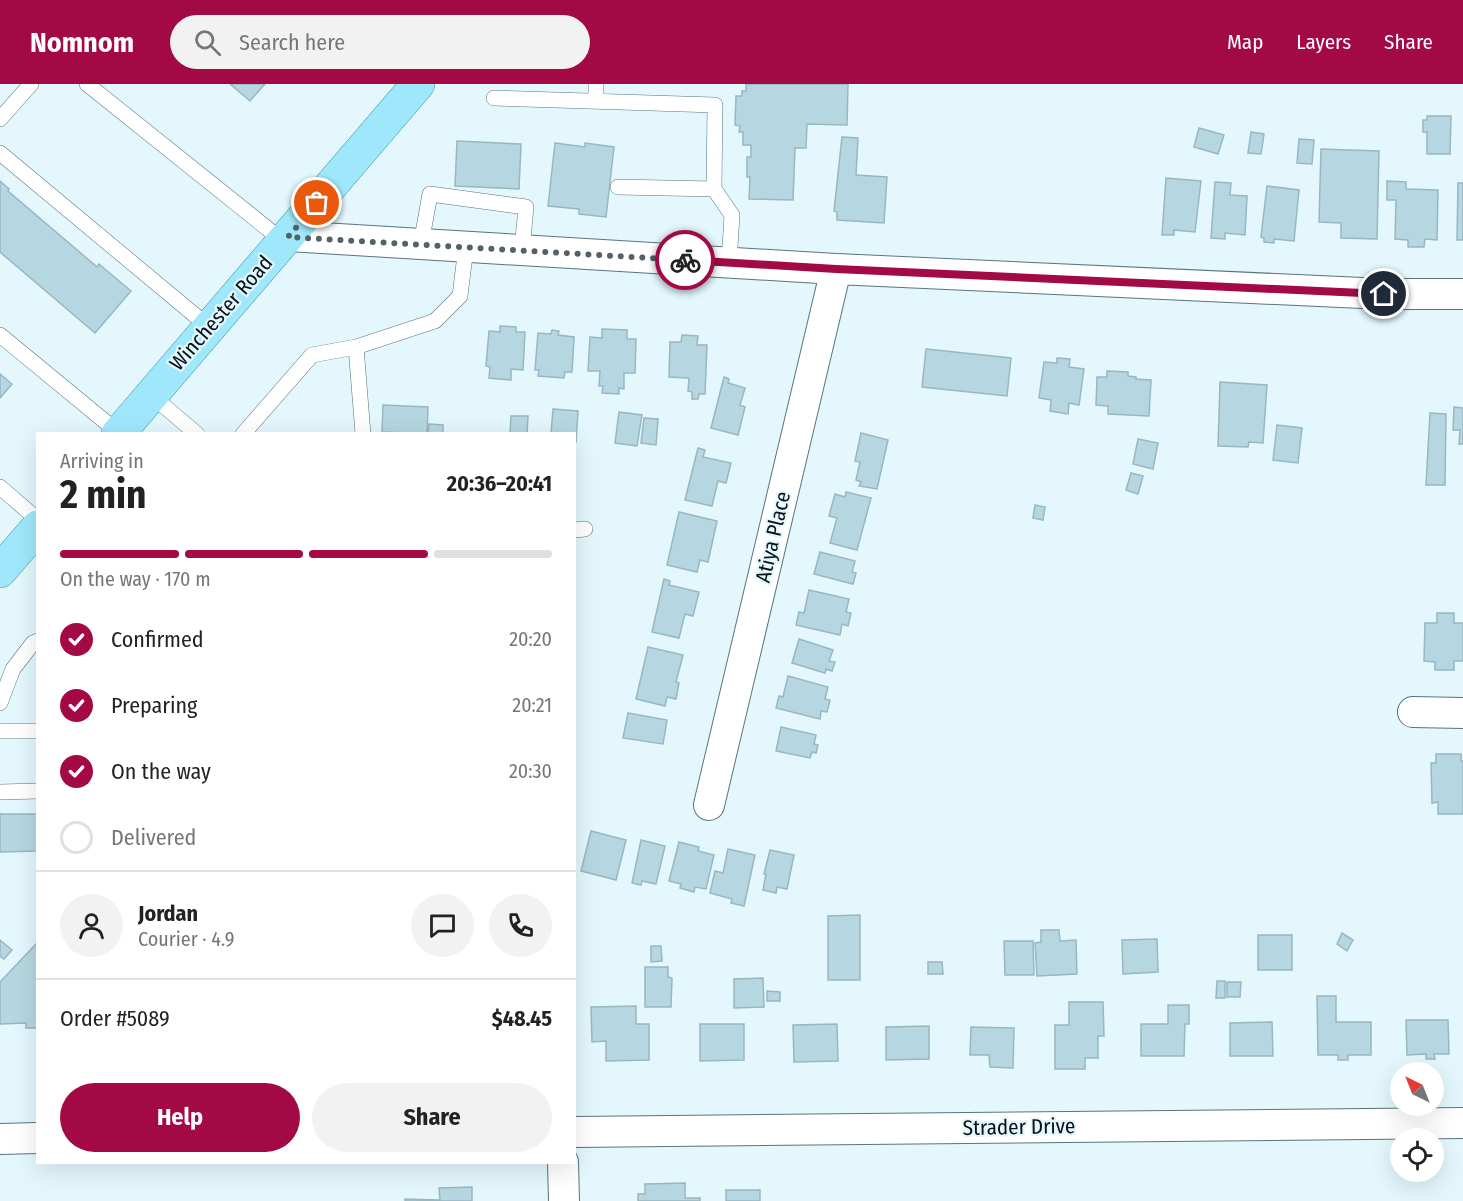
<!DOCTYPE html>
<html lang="en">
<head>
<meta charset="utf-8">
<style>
	body { margin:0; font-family:"Fira Sans Condensed",sans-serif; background:#f2f2f2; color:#222; height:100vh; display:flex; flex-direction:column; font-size:22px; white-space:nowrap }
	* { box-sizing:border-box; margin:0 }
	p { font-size:20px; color:#767676 }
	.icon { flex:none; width:33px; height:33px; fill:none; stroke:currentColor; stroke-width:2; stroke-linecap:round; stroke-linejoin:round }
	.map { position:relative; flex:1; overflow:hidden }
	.sheet { position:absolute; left:36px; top:348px; width:540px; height:732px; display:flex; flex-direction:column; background:#fff; border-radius:0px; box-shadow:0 6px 24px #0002 }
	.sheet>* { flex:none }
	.needle { width:39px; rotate:317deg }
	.fabs { position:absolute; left:1390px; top:978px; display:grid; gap:12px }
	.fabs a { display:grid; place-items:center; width:54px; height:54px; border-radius:50%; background:#fff; box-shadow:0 6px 24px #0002; font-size:30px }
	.pin { position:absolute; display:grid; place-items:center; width:51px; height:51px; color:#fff; margin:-26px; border:3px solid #fff; border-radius:50%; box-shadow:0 2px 6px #0007 }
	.courier { position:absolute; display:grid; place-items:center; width:60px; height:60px; margin:-30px; border:4px solid #a30944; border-radius:50%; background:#fff; color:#222; box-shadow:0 2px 8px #0007 }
	.head em { font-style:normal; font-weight:700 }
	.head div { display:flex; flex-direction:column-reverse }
	.head { display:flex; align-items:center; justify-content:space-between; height:102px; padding:0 24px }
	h1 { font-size:39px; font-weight:700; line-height:45px }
	.bar { display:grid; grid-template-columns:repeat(4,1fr); gap:9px 6px; align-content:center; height:72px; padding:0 24px }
	.bar i { height:8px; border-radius:4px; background:#e0e0e0 }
	.bar .selected { background:#a30944 }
	.bar p { grid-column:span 4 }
	.line { display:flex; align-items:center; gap:15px; padding:0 24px; border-top:2px solid #e0e0e0 }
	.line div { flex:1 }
	.round { display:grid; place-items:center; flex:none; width:63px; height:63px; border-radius:32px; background:#f2f2f2 }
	ol { padding:0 24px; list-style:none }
	li { display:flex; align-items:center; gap:18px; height:66px }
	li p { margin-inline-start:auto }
	li .icon { padding:6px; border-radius:50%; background:#a30944; color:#fff; stroke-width:4 }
	li:last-child { color:#767676 }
	li i { width:33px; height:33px; border:3px solid #e0e0e0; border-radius:50% }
	.cta { display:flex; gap:12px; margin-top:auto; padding:12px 24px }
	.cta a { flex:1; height:69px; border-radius:36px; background:#a30944; color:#fff; font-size:24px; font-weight:700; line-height:69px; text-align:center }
	.cta a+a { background:#f2f2f2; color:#222 }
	header { display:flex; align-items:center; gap:36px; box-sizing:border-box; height:84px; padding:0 30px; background:#a30944; color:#fff }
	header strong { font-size:28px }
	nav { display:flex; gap:33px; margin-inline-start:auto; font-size:21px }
	.search { width:420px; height:54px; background:#f2f2f2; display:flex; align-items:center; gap:15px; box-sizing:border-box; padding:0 21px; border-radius:33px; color:#767676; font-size:22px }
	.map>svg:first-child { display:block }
	.building { fill:#b6d7e1; stroke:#98b7c1; stroke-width:1.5 }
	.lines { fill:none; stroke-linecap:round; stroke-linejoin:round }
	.lane-casing { stroke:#57757e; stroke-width:16 }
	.street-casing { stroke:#57757e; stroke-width:32 }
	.primary-casing { stroke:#4093aa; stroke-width:34 }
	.lane { stroke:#fff; stroke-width:15 }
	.street { stroke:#fff; stroke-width:30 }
	.primary { stroke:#9fe8fb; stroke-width:33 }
	.done { stroke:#546267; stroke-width:6; stroke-dasharray:0 10.8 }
	.route { stroke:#a30944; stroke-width:8 }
	.labels { text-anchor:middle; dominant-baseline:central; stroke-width:4.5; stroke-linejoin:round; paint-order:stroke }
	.street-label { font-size:21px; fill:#071216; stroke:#e3f7fd }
</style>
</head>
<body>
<header>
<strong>Nomnom</strong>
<div class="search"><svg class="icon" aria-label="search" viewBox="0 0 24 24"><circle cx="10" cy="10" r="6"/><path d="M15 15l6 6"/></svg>Search here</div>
<nav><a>Map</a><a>Layers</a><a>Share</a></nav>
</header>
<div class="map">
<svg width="1463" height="1117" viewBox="0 0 1463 1117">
	<rect width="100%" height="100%" fill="#e3f7fd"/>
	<!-- building -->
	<path class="building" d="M230,0H265L250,17Z
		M746,0H848L847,41L807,40L806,64H795L793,116L749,115L750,93H747V73H751V61H743V48H739L740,42L735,41L736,12H742V7H746Z
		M1427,32H1451L1450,70H1427V48H1423V36H1427Z
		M1199,44L1224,51L1218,70L1194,63Z
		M1251,48L1264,50L1261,70L1248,69Z
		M842,53L858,54L856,91L887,93L884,139L837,136V128L834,127Z
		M1299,55L1314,56L1312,80L1297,79Z
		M457,57L521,60L519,105L455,102Z
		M555,59L585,63V59L614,63L606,133L579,130V125L548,122Z
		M1321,65L1379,67L1377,155L1341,154V139L1319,138Z
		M1166,94L1201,97L1195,148L1174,146V151H1162Z
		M0,97L9,105L8,107L97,183L99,180L131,207L95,249L0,168Z
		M1387,97L1406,98V105L1438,106L1437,156L1425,155L1424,163H1408V156L1395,155L1396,116H1387Z
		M1215,98L1231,99L1230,111L1247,112L1245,151L1225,149V155L1211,154Z
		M1458,99H1463V156H1457Z
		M1267,102L1299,106L1294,157L1274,155V159L1264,158V154L1261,153Z
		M500,242L516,243V248H525L523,286L511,285V296L489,294L490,283L486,282L489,247L500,248Z
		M602,245L627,246V255H636L635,289H624V305L619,304V310L602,309L603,302H599L600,287H588L590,253L602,254Z
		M552,246L559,247L558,251L574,253L572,288H565L564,294L538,292L539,286H535L538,249L551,250Z
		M682,251L698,252L697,261H707L705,310H699L698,315H692V308L688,307L689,294L669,293L670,258H681Z
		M926,265L1011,274L1007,312L922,303Z
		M1057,274L1070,275L1069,283L1084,285L1079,321L1069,319L1068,330L1050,327L1051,316L1039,314L1044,278L1057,279Z
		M1107,287L1128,288V292L1136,293V295L1151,296L1149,332L1108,330V322L1096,321L1097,293H1107Z
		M0,290L12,300L0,314Z
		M724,293L729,295L728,299L745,304L740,321L745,323L738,351L711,344Z
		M1220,298L1267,301L1263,359L1249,358L1248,363L1218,362Z
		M383,321L428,323L427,350L382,348Z
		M1454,323L1463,324V360H1459L1460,346H1453Z
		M553,325L578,327L576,359L574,350H551Z
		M619,328L642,331L637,362L615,359Z
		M1430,329L1446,330L1445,401H1426Z
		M511,332H528L527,350H510Z
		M644,334L658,335L656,361L641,359Z
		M429,340L443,341V350H428Z
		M1277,341L1302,344L1298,379L1273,376Z
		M861,349L888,356L877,405L859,402L861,398L856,396L860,378L855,377Z
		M1138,355L1158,359L1153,385L1133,380Z
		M698,364L705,366L703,373L731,379L726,399L718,397L712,422L685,416Z
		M1131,389L1143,392L1138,410L1126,406Z
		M846,408L871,414L857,466L830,459L837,434L829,432L835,410L845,413Z
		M1035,421L1045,423L1043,436L1033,434Z
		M679,428L717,437L708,478L700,476L697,488L667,481Z
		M820,468L855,477L852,488L856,489L853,500L814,490Z
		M664,495L670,497L669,501L699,508L693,532L685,530L679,554L652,548Z
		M809,506L849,515L846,528L851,529L848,542L842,540L840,551L796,541L799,528L804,529Z
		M1437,529H1454V539H1463V577H1454V586H1435V578L1424,577L1425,539H1437Z
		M799,555L833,566L829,577L835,578L832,587L826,585L825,589L792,579Z
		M648,563L683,571L676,598L679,599L676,615L667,613L665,622L636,615Z
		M788,592L828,603L825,615L830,616L827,628L821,627L820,635L776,624L779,612L783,613Z
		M628,629L667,636L663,660L623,654Z
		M781,643L816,651L814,660L818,661L816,669L812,668L810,674L776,667Z
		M1436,670H1461V677H1463V730H1438V718L1432,719L1431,679H1436Z
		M0,730H38V767L0,768Z
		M591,747L626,756L616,796L581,787Z
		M641,756L665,762L656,800L642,797L641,801L632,799Z
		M679,758L699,763L698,767L714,771L706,805L695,803L694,808L680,804L681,800L669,797Z
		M728,765L755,771L744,822L731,819L732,815L710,809L715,787L723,789Z
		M770,766L794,771L787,805L777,803L776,809L763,806L766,790H764Z
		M860,831V896H828V832Z
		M1041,846H1059L1060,857L1076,856L1077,890L1037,892L1035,859L1041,858Z
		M1342,849L1353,856L1347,867L1337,860Z
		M1258,851H1292V886H1258Z
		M1157,855L1158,888L1123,890L1122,856Z
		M0,856L12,866L4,875L0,872Z
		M1004,857H1033L1034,891H1005Z
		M38,858V944H26V939L0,940V898Z
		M651,862H661L662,877L651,878Z
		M928,878H942L943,890H928Z
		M645,883H668V893L672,894L671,923H645Z
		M763,894L764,923L734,924V895Z
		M1217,897H1225V914H1216Z
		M1227,898H1241L1240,913H1227Z
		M767,907L780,908V917H767Z
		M1317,912H1336V938H1371V971H1348V976H1338V971H1318Z
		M1069,918H1103L1104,952H1098V974H1085V985H1055V941H1069Z
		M1168,921H1189V940H1185L1184,972H1141V940H1168Z
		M636,922V940H649V976L606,977V957L592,958L591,923Z
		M1406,936H1448L1449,970H1434L1435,975H1426V970L1407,971Z
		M1272,938L1273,972H1230V939Z
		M700,940H744V976L700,977Z
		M837,940L838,977L794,978L793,941Z
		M929,942V975L886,976V943Z
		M971,943L1014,944L1013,984L990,983L989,971H970Z
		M685,1099V1114H700V1117H638V1110H645V1100Z
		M472,1103V1117H405V1115L440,1116L439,1104Z
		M726,1106H760V1117H726Z"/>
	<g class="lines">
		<defs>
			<path id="lane" d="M87,0L283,157
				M494,14L715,21L714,105L732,131L729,179
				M596,17V0
				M0,35L31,0
				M0,69L209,243
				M618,103L714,105
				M421,160L430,110L526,123L522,166
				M0,251L119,349
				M356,263L435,237L460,212L466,163
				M151,311L197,350
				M243,350L312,271L356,263L363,350
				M0,403L38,436
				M574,446L585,445
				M0,619L13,585L33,559L38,557
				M0,647H38
				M0,708L38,707"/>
			<path id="street" d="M288,152L836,185L1384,210H1463
				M1413,628L1463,629
				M709,721L836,185
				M574,1048L1463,1039
				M0,1055L38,1054
				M563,1078L564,1117"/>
			<path id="primary" d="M118,350L418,0
				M0,487L38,443"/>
		</defs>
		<!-- lane casing -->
		<use href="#lane" class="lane-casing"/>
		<!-- street casing -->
		<use href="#street" class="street-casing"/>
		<!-- primary casing -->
		<use href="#primary" class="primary-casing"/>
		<!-- lane -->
		<use href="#lane" class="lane"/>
		<!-- street -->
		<use href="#street" class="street"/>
		<!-- primary -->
		<use href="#primary" class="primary"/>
	</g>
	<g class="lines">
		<!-- done -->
		<path class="done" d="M317,119L288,153L685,176"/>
		<!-- route -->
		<path class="route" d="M685,176L836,185L1384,210"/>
	</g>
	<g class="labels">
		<!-- street labels -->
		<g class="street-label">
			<text transform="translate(221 229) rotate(-49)">Winchester Road</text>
			<text transform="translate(773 453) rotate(-77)">Atiya Place</text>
			<text transform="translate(1019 1043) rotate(-1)">Strader Drive</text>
		</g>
	</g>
</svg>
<div class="fabs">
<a><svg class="needle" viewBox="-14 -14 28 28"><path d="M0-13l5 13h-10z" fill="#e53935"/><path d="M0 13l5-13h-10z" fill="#767676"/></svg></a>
<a><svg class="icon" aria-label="locate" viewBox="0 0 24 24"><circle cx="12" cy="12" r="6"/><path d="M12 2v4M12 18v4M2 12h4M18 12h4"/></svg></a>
</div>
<div class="pin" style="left:317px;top:119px;background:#ea580c"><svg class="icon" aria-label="bag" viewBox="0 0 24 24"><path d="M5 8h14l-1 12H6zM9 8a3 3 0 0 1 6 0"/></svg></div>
<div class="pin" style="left:1384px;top:210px;background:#1f2937"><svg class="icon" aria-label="home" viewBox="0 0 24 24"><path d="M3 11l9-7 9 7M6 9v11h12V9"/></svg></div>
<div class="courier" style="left:685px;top:176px"><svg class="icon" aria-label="bike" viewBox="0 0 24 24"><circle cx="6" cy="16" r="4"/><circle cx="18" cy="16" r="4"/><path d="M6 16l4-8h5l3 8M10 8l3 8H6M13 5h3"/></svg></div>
<section class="sheet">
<div class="head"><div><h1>2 min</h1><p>Arriving in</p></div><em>20:36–20:41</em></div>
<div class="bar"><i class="selected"></i><i class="selected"></i><i class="selected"></i><i></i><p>On the way · 170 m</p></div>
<ol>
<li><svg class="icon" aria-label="check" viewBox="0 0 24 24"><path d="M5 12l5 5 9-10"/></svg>Confirmed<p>20:20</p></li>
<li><svg class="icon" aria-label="check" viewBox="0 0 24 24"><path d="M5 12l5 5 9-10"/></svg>Preparing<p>20:21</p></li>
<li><svg class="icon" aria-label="check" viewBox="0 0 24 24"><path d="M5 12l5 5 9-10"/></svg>On the way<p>20:30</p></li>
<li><i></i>Delivered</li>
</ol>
<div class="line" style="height:108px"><a class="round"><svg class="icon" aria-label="person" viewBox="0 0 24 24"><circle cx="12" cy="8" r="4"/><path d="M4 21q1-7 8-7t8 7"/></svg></a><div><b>Jordan</b><p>Courier · 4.9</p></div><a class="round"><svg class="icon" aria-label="chat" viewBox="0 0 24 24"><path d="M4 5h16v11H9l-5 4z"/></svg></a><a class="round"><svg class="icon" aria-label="phone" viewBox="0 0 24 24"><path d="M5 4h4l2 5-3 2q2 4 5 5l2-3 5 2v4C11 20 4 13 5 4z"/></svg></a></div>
<div class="line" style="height:78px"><div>Order #5089</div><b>$48.45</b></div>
<div class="cta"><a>Help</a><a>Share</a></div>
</section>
</div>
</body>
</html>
